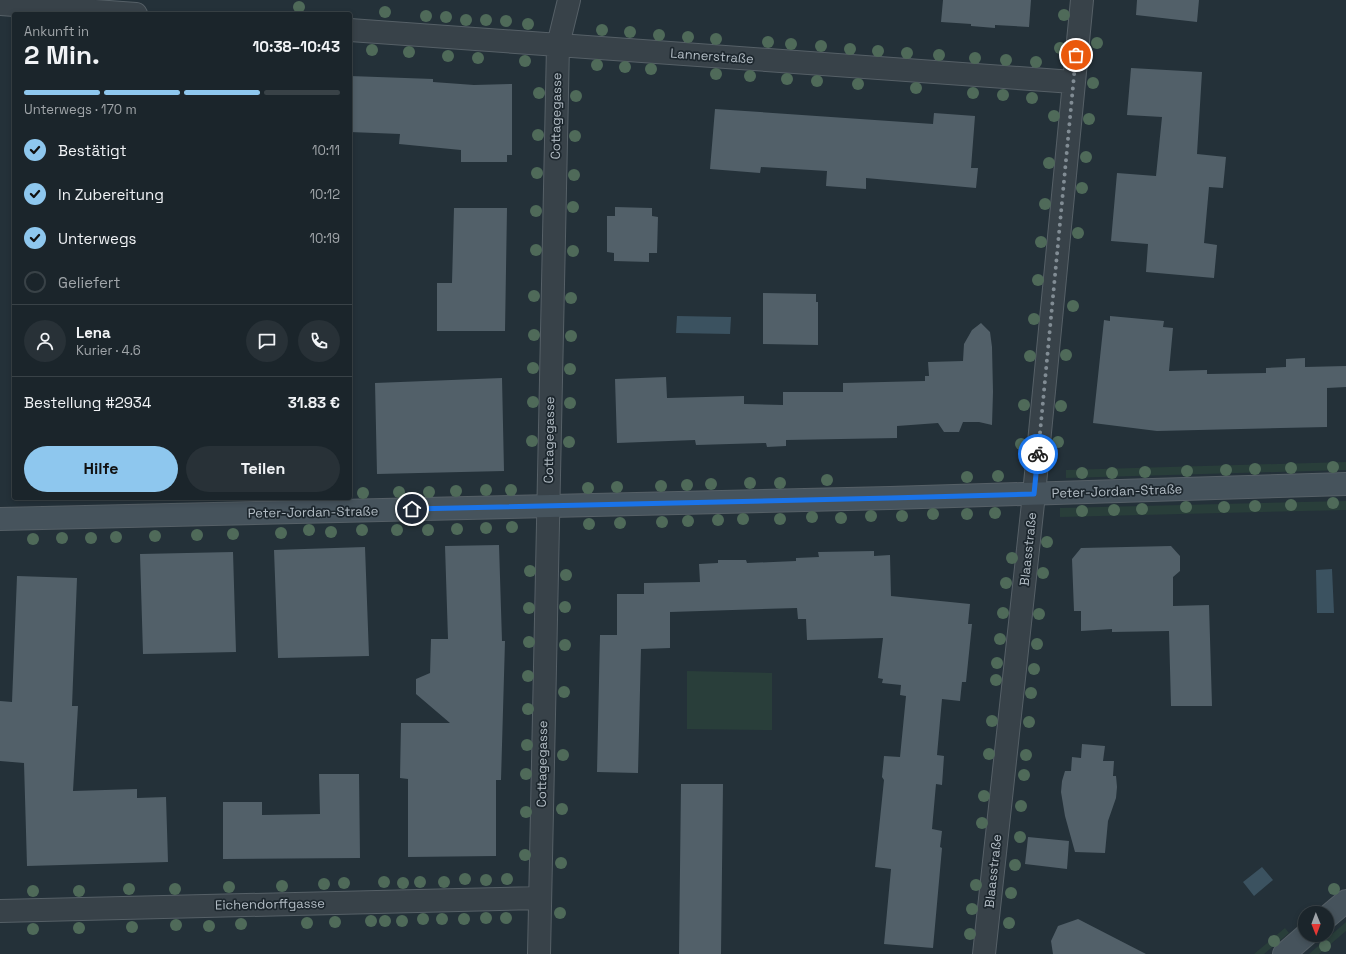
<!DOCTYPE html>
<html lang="de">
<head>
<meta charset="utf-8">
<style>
	body { margin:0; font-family:"Space Grotesk",sans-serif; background:#283137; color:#f1f3f6; height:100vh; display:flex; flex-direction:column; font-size:15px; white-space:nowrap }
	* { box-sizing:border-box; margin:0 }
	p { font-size:13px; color:#a0a5a9 }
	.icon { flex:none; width:22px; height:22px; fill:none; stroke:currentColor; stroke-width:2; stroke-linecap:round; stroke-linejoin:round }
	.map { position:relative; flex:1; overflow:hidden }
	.side { position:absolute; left:12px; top:12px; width:340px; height:488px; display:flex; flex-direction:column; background:#1b252b; border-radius:4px; box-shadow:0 2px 6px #0003,0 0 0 1px #394247 }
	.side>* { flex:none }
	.needle { width:26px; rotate:179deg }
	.fabs { position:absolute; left:1298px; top:906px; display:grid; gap:8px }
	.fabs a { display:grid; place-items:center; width:36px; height:36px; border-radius:50%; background:#1b252b; box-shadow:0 2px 6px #0003,0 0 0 1px #394247; font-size:20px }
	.pin { position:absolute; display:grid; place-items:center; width:34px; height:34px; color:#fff; margin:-17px; border:2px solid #fff; border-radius:50%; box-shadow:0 1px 4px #0007 }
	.courier { position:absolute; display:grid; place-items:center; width:40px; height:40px; margin:-20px; border:3px solid #1a73e8; border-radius:50%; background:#fff; color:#222; box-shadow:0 1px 5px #0007 }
	.summary em { font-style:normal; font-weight:700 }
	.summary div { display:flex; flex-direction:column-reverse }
	.summary { display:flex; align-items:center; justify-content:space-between; height:68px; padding:0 12px }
	h1 { font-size:26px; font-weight:700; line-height:30px }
	.bar { display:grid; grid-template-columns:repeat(4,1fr); gap:6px 4px; align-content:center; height:48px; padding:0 12px }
	.bar i { height:5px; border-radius:3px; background:#394247 }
	.bar .current { background:#8ec7ee }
	.bar p { grid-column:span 4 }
	.line { display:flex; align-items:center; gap:10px; padding:0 12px; border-top:1px solid #394247 }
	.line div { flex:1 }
	.round { display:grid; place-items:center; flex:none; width:42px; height:42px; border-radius:21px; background:#283137 }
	ol { padding:0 12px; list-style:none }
	li { display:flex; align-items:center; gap:12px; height:44px }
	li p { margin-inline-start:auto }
	li .icon { padding:4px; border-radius:50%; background:#8ec7ee; color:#111; stroke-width:4 }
	li:last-child { color:#a0a5a9 }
	li i { width:22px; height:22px; border:2px solid #394247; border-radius:50% }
	.primary-button { display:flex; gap:8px; margin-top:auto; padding:8px 12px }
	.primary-button a { flex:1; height:46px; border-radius:24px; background:#8ec7ee; color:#111; font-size:16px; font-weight:700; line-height:46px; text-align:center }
	.primary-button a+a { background:#283137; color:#f1f3f6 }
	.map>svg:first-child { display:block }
	.green { fill:#293e3a }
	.water { fill:#3b5260 }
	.building { fill:#526069 }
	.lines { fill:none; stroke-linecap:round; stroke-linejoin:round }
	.street-casing { stroke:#566067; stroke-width:24 }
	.secondary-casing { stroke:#566067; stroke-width:24 }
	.street { stroke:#384249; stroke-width:22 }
	.secondary { stroke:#46535c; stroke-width:22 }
	.tree { fill:#4f6a59 }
	.done { stroke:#818c94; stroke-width:4; stroke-dasharray:0 7.2 }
	.route { stroke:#1a73e8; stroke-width:5 }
	.labels { text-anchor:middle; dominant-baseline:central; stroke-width:3.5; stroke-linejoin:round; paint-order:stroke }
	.street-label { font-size:13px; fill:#b3bdc5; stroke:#1d272e }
</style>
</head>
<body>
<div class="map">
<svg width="1346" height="954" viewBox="0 0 1346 954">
	<rect width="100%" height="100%" fill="#243139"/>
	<!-- green -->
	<path class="green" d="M1346,462V470L1066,478V470Z
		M1346,501V510L1060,517V508Z
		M687,671L772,673V730L687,729Z
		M1346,922V931L1319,954H1309Z
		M1285,928L1289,933L1264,954H1254Z"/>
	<!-- water -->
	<path class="water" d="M677,316L731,317L730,334L676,333Z
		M1332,569L1334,613H1317L1316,570Z
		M1262,867L1273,880L1254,896L1243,882Z"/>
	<!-- building -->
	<path class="building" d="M943,0H1031L1029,27L995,25V28L971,26V24L941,22Z
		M1137,0H1199L1197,22L1136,15Z
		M1131,68L1202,72L1197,154L1226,157L1223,188L1209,187L1204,243L1217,245L1214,278L1146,272L1148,244L1111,241L1117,173L1156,176L1162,117L1127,115Z
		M350,76L433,79V82L474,85L512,84V155H507V162H461V150L399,144L400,134L350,132Z
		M715,109L933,124L934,113L975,116L971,168H978L976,188L866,178V189L826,186L827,171L761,167L760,173L710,169Z
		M615,207L652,208V216L658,217L657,253H649V262L614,261V253L607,252V216H615Z
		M454,208H507L505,331H437V283H452Z
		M763,293L816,294V302H818V345L763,344Z
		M1110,316L1164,321L1163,327L1173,328L1169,371L1207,370V374L1266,373V368L1286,367V359L1305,358V367L1346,366V387L1327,388V427L1157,431L1093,423L1104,320L1110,321Z
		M981,323L990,332L992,347L993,392L992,425L979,422H963L959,432H944L938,423L897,426V438L786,440V446L767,447L766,443L696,445L695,440L617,443L615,379L666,377L667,398L744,396V404L783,405V392H843V383L925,381V376H929L928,362L963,361L964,344L972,330Z
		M502,378L504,471L377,474L375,383Z
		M499,545L502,641H505L501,780H496V856L408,857V779L400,778L401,723H450L416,694V679L430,673L431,639H448L445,546Z
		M1171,546L1180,556V571L1173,577V606L1209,605L1212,706H1171L1169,631L1112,632V629L1081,631V611H1074L1072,559L1081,548Z
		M365,547L369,656L278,658L274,550Z
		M874,551V556L890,555L891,596L970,604L968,624H972L966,682H962L960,701L942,699L937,755L944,756L942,785L936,784L932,829L942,831L940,847L942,848L933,948L884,944L891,869L875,867L884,780L882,777L884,756L900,757L906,696L900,695L901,685L882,683L883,679L878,678L883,638L807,640L806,619H798L797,608L670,612V648L641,649L638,773L597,772L600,635H617V594H644V583L700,582L699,564L718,563V560H746L747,563L796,561V558L819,557L818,552Z
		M233,552L236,652L143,654L140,554Z
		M17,576L77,578L72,706H78L73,791L137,789V798L166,797L168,862L27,866L24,763L0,761V701L12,702Z
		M1082,744L1105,746L1103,761H1114L1113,776H1116L1117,787L1116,798L1108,821L1105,853L1075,852L1065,816L1061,792L1062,781L1065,771H1071L1072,757L1081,758Z
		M319,774H359L360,858L223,859V802H262V815L320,814Z
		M681,784H723L721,954H679Z
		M1028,837L1069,841L1067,869L1025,864Z
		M1078,919L1146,954H1053L1051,941L1058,926Z"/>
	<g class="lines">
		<defs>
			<path id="street" d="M0,4L136,14
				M350,30L1073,82
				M0,911L540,898
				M539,954L558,45L569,0
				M984,954L1034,494L1082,0"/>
			<path id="secondary" d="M0,519L890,498L1346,484
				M1327,917L1346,901
				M1284,954L1306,935"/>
		</defs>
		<!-- street casing -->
		<use href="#street" class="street-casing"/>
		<!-- secondary casing -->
		<use href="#secondary" class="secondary-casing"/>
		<!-- street -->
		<use href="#street" class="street"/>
		<!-- secondary -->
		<use href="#secondary" class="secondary"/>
	</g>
	<!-- trees -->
	<g class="tree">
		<circle cx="299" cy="7" r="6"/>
		<circle cx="385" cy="12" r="6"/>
		<circle cx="1064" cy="15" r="6"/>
		<circle cx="426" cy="16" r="6"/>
		<circle cx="446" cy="17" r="6"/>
		<circle cx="466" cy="20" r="6"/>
		<circle cx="486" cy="20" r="6"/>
		<circle cx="506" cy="21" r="6"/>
		<circle cx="528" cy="24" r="6"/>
		<circle cx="602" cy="30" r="6"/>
		<circle cx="630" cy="32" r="6"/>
		<circle cx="659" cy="35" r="6"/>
		<circle cx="688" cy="37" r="6"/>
		<circle cx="716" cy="39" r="6"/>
		<circle cx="768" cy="42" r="6"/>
		<circle cx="1097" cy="43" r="6"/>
		<circle cx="791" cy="44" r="6"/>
		<circle cx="821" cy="46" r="6"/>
		<circle cx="1060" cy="48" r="6"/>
		<circle cx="850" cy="49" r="6"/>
		<circle cx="372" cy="50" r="6"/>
		<circle cx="878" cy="51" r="6"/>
		<circle cx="409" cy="52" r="6"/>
		<circle cx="907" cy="53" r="6"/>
		<circle cx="939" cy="55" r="6"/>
		<circle cx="448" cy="56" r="6"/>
		<circle cx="478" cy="58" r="6"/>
		<circle cx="975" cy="58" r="6"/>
		<circle cx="1006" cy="60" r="6"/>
		<circle cx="525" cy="61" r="6"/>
		<circle cx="1036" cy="62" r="6"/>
		<circle cx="597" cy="65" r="6"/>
		<circle cx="625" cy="67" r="6"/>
		<circle cx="651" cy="69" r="6"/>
		<circle cx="716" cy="74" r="6"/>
		<circle cx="750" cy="76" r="6"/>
		<circle cx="787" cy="79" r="6"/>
		<circle cx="817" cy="81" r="6"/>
		<circle cx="1093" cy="83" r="6"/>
		<circle cx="858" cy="84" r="6"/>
		<circle cx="916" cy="88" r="6"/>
		<circle cx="539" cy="93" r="6"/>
		<circle cx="973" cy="93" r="6"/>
		<circle cx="1003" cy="95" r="6"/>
		<circle cx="576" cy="96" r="6"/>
		<circle cx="1032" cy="98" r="6"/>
		<circle cx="1054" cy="116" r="6"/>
		<circle cx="1089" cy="119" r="6"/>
		<circle cx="538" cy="135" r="6"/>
		<circle cx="575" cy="136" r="6"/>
		<circle cx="1086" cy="157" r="6"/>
		<circle cx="1049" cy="163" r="6"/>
		<circle cx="537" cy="173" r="6"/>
		<circle cx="574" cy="175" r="6"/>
		<circle cx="1082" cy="188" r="6"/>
		<circle cx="1045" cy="204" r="6"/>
		<circle cx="573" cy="207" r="6"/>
		<circle cx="536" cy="211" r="6"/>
		<circle cx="1078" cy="233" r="6"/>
		<circle cx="1041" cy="242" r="6"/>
		<circle cx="536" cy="250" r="6"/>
		<circle cx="573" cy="251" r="6"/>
		<circle cx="1038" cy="280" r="6"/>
		<circle cx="534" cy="296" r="6"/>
		<circle cx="571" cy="298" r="6"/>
		<circle cx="1073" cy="306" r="6"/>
		<circle cx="1034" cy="319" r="6"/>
		<circle cx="534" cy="335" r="6"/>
		<circle cx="571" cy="336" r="6"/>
		<circle cx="1066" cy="355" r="6"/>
		<circle cx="1030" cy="356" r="6"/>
		<circle cx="533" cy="368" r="6"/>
		<circle cx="570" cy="369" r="6"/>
		<circle cx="533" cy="402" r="6"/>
		<circle cx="570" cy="403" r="6"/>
		<circle cx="1024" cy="405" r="6"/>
		<circle cx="1061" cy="406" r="6"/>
		<circle cx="532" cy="441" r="6"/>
		<circle cx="569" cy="442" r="6"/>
		<circle cx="1058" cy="442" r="6"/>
		<circle cx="1021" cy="444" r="6"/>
		<circle cx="1333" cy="467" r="6"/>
		<circle cx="1291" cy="468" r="6"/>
		<circle cx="1255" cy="469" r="6"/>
		<circle cx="1226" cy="470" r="6"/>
		<circle cx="1187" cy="471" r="6"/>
		<circle cx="1145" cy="472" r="6"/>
		<circle cx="1082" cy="473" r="6"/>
		<circle cx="1112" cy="473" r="6"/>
		<circle cx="998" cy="476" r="6"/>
		<circle cx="967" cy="477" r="6"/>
		<circle cx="827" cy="480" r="6"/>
		<circle cx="750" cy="483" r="6"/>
		<circle cx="780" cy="483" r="6"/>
		<circle cx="711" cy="484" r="6"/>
		<circle cx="687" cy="485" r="6"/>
		<circle cx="661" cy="486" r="6"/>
		<circle cx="617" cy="487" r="6"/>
		<circle cx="588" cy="488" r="6"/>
		<circle cx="486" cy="490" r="6"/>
		<circle cx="511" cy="490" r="6"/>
		<circle cx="456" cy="491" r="6"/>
		<circle cx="399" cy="492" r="6"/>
		<circle cx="429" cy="492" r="6"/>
		<circle cx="363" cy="493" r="6"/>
		<circle cx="1333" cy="503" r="6"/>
		<circle cx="1291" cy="505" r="6"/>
		<circle cx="1255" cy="506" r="6"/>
		<circle cx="1186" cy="507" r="6"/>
		<circle cx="1224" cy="507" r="6"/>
		<circle cx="1142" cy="509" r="6"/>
		<circle cx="1114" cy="510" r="6"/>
		<circle cx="1082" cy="511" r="6"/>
		<circle cx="995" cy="513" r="6"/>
		<circle cx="933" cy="514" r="6"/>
		<circle cx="967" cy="514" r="6"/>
		<circle cx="871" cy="516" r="6"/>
		<circle cx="902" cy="516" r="6"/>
		<circle cx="812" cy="517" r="6"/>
		<circle cx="841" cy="518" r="6"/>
		<circle cx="743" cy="519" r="6"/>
		<circle cx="780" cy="519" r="6"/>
		<circle cx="718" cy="520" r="6"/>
		<circle cx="688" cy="521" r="6"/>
		<circle cx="662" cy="522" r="6"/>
		<circle cx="620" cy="523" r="6"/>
		<circle cx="589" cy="524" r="6"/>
		<circle cx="512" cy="527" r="6"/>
		<circle cx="486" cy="528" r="6"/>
		<circle cx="457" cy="529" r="6"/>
		<circle cx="309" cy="530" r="6"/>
		<circle cx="362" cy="530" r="6"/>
		<circle cx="397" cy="530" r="6"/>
		<circle cx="428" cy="530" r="6"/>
		<circle cx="331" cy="532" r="6"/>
		<circle cx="281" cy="533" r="6"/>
		<circle cx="233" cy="534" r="6"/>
		<circle cx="197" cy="535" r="6"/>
		<circle cx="155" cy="536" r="6"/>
		<circle cx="116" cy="537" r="6"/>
		<circle cx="62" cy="538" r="6"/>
		<circle cx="91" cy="538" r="6"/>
		<circle cx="33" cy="539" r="6"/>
		<circle cx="1047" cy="542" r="6"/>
		<circle cx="1012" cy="558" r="6"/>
		<circle cx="530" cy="571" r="6"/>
		<circle cx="1043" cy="573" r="6"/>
		<circle cx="566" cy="575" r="6"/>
		<circle cx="1006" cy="583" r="6"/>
		<circle cx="565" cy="607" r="6"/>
		<circle cx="529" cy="608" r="6"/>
		<circle cx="1003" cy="613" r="6"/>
		<circle cx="1039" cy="614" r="6"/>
		<circle cx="1000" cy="639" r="6"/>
		<circle cx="529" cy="642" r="6"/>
		<circle cx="1037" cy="644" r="6"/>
		<circle cx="565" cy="645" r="6"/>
		<circle cx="997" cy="663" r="6"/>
		<circle cx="1034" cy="669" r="6"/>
		<circle cx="528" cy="676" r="6"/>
		<circle cx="996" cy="680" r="6"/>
		<circle cx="564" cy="692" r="6"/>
		<circle cx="1031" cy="693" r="6"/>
		<circle cx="528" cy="709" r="6"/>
		<circle cx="992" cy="721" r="6"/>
		<circle cx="1029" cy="722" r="6"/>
		<circle cx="527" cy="745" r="6"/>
		<circle cx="989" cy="754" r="6"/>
		<circle cx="563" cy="755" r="6"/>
		<circle cx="1026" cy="755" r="6"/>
		<circle cx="526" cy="774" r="6"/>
		<circle cx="1024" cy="775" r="6"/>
		<circle cx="984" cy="796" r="6"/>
		<circle cx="1021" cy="806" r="6"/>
		<circle cx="562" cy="809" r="6"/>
		<circle cx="526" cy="812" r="6"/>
		<circle cx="982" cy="823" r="6"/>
		<circle cx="1020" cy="837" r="6"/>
		<circle cx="525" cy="855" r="6"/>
		<circle cx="561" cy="863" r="6"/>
		<circle cx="1015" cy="865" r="6"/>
		<circle cx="465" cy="879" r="6"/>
		<circle cx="507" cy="879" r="6"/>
		<circle cx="486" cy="880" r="6"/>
		<circle cx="384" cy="882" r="6"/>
		<circle cx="420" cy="882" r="6"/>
		<circle cx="444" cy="882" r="6"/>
		<circle cx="344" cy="883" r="6"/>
		<circle cx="403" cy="883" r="6"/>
		<circle cx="324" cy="884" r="6"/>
		<circle cx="976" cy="885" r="6"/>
		<circle cx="282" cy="886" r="6"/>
		<circle cx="229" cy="887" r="6"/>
		<circle cx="129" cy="889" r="6"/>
		<circle cx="175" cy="889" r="6"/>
		<circle cx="1334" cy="889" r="6"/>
		<circle cx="33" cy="891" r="6"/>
		<circle cx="79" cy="891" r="6"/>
		<circle cx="1011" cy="893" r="6"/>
		<circle cx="972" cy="909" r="6"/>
		<circle cx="560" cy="913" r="6"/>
		<circle cx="486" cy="918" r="6"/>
		<circle cx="506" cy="918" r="6"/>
		<circle cx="423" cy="919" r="6"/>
		<circle cx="442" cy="919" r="6"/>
		<circle cx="464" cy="919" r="6"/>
		<circle cx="371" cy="921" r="6"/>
		<circle cx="385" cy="921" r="6"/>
		<circle cx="402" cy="921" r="6"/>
		<circle cx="335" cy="922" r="6"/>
		<circle cx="307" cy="923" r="6"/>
		<circle cx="1009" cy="923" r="6"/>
		<circle cx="241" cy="924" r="6"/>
		<circle cx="176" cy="925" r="6"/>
		<circle cx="209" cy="926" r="6"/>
		<circle cx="132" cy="927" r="6"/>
		<circle cx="79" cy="928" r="6"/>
		<circle cx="33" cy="929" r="6"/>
		<circle cx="970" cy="934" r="6"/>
		<circle cx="1274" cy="941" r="6"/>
		<circle cx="1325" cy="946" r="6"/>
	</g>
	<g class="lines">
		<!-- done -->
		<path class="done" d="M1038,454L1076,55"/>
		<!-- route -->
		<path class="route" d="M412,509L890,498L1034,494L1038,454"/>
	</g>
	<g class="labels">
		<!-- street labels -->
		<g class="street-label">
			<text transform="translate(712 56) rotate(4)">Lannerstraße</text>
			<text transform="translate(556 116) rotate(-89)">Cottagegasse</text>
			<text transform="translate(549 440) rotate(-89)">Cottagegasse</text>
			<text transform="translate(1117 491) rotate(-2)">Peter-Jordan-Straße</text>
			<text transform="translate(313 512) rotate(-1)">Peter-Jordan-Straße</text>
			<text transform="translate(1028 549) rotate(-84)">Blaasstraße</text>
			<text transform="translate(542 764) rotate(-89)">Cottagegasse</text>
			<text transform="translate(993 871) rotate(-84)">Blaasstraße</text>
			<text transform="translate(270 904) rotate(-1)">Eichendorffgasse</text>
		</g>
	</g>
</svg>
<div class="fabs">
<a><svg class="needle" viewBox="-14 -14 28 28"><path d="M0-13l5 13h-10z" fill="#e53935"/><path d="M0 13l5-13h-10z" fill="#a0a5a9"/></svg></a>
</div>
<div class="pin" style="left:1076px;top:55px;background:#ea580c"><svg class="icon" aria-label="bag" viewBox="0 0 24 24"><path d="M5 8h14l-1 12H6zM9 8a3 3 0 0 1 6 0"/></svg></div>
<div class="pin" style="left:412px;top:509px;background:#1f2937"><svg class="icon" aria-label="home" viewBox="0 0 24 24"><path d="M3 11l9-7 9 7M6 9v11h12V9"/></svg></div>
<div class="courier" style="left:1038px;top:454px"><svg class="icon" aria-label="bike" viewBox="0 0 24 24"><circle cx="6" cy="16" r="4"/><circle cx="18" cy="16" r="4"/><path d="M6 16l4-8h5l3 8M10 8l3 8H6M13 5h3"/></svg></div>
<section class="side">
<div class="summary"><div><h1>2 Min.</h1><p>Ankunft in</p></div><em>10:38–10:43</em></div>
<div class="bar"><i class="current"></i><i class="current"></i><i class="current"></i><i></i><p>Unterwegs · 170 m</p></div>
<ol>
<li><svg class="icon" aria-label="check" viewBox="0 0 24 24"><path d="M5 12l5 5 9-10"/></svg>Bestätigt<p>10:11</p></li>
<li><svg class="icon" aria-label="check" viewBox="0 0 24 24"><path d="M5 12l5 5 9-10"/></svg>In Zubereitung<p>10:12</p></li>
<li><svg class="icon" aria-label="check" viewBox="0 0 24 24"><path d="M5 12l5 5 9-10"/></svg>Unterwegs<p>10:19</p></li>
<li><i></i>Geliefert</li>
</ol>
<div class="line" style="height:72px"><a class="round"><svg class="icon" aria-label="person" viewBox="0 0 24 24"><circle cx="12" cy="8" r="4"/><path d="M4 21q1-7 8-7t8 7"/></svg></a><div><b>Lena</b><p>Kurier · 4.6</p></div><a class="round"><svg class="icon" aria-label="chat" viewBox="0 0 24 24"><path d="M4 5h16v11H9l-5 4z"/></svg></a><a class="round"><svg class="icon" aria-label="phone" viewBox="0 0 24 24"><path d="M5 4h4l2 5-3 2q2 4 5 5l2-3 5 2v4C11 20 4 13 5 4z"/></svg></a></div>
<div class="line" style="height:52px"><div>Bestellung #2934</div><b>31.83 €</b></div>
<div class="primary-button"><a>Hilfe</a><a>Teilen</a></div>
</section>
</div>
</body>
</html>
